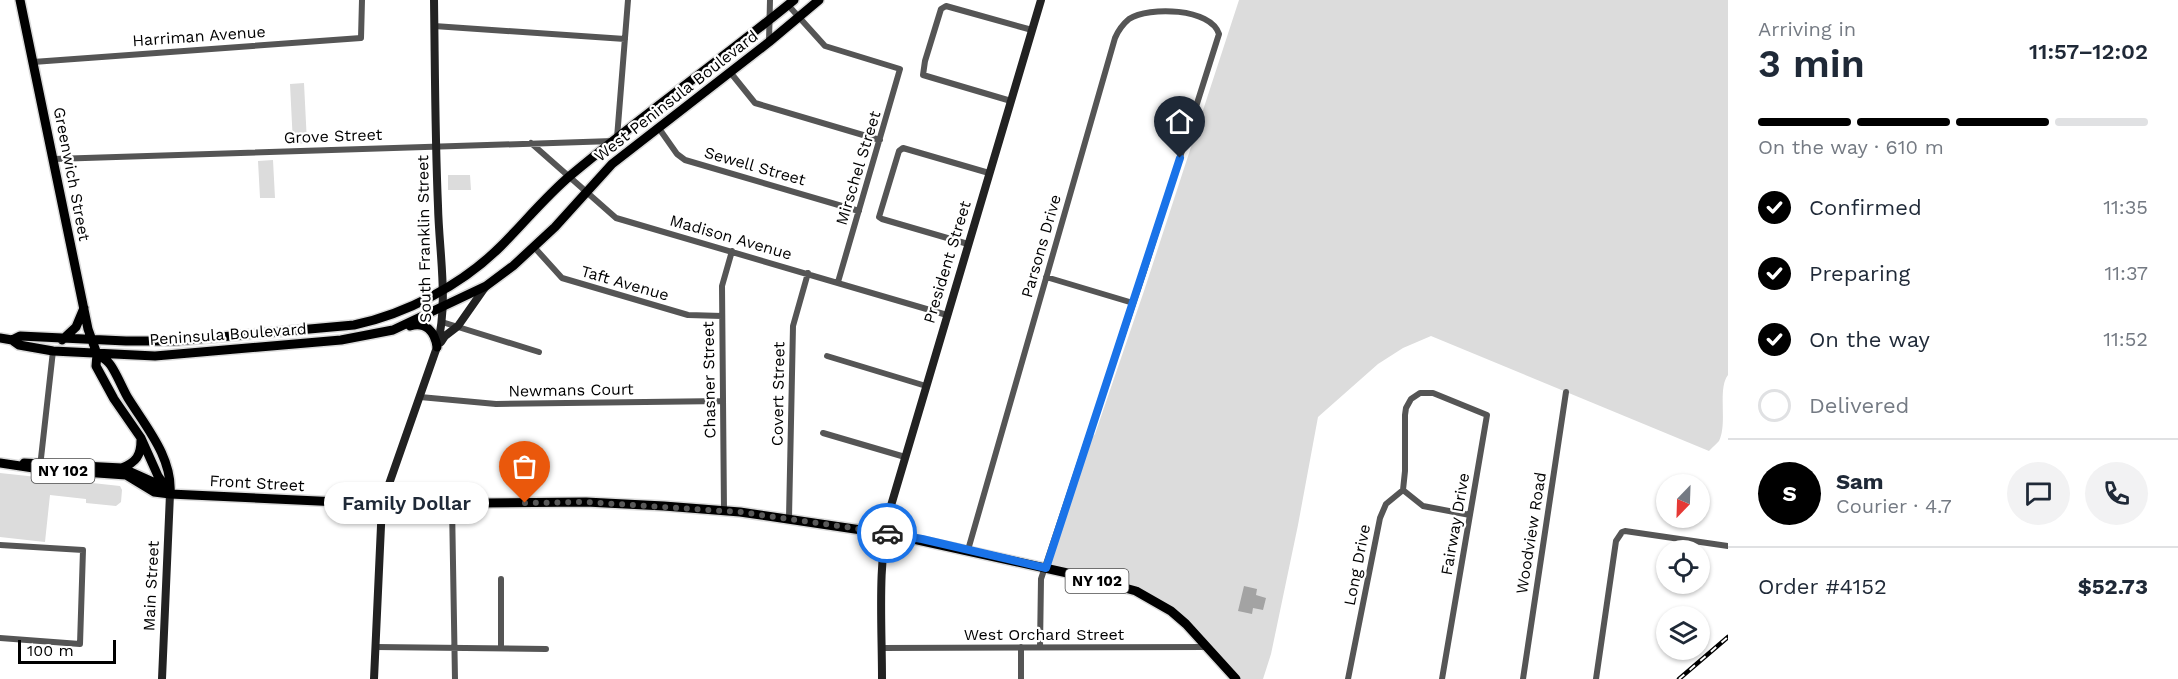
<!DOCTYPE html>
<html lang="en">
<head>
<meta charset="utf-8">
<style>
	body { margin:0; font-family:"Work Sans",sans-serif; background:#f2f2f3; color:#1f2937; height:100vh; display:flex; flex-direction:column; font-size:22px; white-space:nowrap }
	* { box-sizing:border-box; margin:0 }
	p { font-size:20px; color:#747a83 }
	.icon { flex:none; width:33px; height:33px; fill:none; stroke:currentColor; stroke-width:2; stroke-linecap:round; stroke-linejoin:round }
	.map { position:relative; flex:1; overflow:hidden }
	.sheet { display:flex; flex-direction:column; background:#fff; width:450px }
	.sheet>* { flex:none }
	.needle { width:39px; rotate:203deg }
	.controls { position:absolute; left:1656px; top:474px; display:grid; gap:12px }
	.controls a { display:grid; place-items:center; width:54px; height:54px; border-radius:50%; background:#fff; box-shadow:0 2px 4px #0004; font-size:30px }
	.scale { position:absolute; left:18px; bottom:15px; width:98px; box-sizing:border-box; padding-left:6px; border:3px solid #000; border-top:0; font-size:16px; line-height:21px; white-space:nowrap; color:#000; -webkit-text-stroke:4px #fff; paint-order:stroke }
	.pin { position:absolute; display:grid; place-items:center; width:51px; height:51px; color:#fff; margin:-62px -26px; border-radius:50% 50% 50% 0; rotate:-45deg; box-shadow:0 0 6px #0007 }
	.pin .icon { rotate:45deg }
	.courier { position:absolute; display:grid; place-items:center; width:60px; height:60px; margin:-30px; border:4px solid #1a73e8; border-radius:50%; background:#fff; color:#222; box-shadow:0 2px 8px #0007 }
	.bubble { position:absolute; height:42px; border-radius:21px; background:#fff; box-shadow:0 2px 4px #0004; font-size:20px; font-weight:600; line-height:42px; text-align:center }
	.headline em { font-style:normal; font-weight:600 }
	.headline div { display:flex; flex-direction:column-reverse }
	.headline { display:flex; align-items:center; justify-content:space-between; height:102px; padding:0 30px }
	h1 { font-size:39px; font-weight:600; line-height:45px }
	.bar { display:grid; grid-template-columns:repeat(4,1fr); gap:9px 6px; align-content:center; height:72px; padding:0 30px }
	.bar i { height:8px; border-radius:4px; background:#e0e1e3 }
	.bar .active { background:#000 }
	.bar p { grid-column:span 4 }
	.line { display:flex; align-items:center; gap:15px; padding:0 30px; border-top:2px solid #e0e1e3 }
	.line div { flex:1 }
	.round { display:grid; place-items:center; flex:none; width:63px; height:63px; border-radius:32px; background:#f2f2f3 }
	ol { padding:0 30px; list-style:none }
	li { display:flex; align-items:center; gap:18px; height:66px }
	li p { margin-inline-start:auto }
	li .icon { padding:6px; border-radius:50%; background:#000; color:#fff; stroke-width:4 }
	li:last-child { color:#747a83 }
	li i { width:33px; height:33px; border:3px solid #e0e1e3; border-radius:50% }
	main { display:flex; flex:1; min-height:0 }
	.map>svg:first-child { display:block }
	.green { fill:#dcdcdc }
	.water { fill:#a3a3a3 }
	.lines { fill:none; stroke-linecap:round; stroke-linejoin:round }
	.primary-casing { stroke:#dbdbdb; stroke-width:12 }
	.street { stroke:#555; stroke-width:6 }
	.secondary { stroke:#222; stroke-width:8 }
	.primary { stroke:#000; stroke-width:9 }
	.rail-casing { stroke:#000; stroke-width:4.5 }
	.rail { stroke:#fff; stroke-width:2; stroke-dasharray:7; stroke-linecap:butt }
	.done { stroke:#595959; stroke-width:6; stroke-dasharray:0 10.8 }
	.route { stroke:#1a73e8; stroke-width:8 }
	.labels { text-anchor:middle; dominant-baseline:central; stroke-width:4.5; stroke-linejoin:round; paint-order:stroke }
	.shield { fill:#fff; stroke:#4c4c4c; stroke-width:1.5 }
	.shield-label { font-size:15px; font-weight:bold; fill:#000 }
	.street-label { font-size:16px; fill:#000; stroke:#fff }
</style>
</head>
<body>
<main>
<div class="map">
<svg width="1728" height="679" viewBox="0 0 1728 679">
	<rect width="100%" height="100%" fill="#fff"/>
	<!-- green -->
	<path class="green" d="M1239,0H1728V375C1717,389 1728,423 1719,441C1716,444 1712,448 1709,451L1431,336L1403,348L1378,364L1318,417L1298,525L1271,654L1263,679H1237L1157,600L1048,566L1090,440L1095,434L1144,291Z
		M304,83L307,143L293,144L290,84Z
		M273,160L275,198H260L258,161Z
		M448,175H470L471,190H448Z
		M0,473L120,486L122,490L121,502L116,506L86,503V499L50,495L45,542L0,537Z"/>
	<!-- water -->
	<path class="water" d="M1244,586L1257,589L1256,595L1266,598L1263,610L1253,608L1252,614L1238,611Z"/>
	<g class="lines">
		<defs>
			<path id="primary" d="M20,0L88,329L97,354L96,366L114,399L141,438L158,476L170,494
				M410,326C426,321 435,332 437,347
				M0,338L12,340L19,345L53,351L155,356L341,340L393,330L486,286L513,266L555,227L612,164L769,42L819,0
				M12,340L20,336L126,341H176L354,325C406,314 462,285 501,246C524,223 546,196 571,175C644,114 721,60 794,0
				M62,340L76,327L84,308
				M97,354C100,356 105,359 108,362C114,367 123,390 128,398C146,427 173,458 170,494
				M0,463L40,469L126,475L154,492L170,494L382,504L586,502L664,506L740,512L895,535L1081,576L1136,591L1171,611L1186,624L1236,679
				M24,463L122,468L151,481L166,491
				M122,468C136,462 141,456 141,440"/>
		</defs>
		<!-- primary casing -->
		<use href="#primary" class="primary-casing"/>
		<!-- street -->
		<path class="street" d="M788,5L825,46L900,69L838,282
			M434,26L625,39
			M769,41L770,0
			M33,62L361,38L362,0
			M730,72L755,103L880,140
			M1011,101L923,75L925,61L941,9L946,6L1032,30
			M658,127L677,154L685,160L859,211
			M617,138L628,0
			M531,143L616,218L947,315
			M54,159L613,141
			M968,244L882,219L879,217L899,151L903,148L989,173
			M534,247L562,278L688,315L722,316
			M1046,277L1133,303
			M442,322L539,352
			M827,356L926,386
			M420,397L496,404L723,401
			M823,433L905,457
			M40,467L53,351
			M1403,490L1423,506L1470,515
			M452,505L455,679
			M724,511L722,286L732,251
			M789,518L793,326L808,273
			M0,545L83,550L80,644L0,638
			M968,550L1115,38C1118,31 1123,24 1129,19C1149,6 1211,8 1219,34L1144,271L1041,579L1040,647
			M501,579V648
			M376,647L546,649
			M1021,647V679
			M882,648L1206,647
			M1348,679L1380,518L1386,504L1403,490L1405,471V415L1406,408L1411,399L1420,393H1433L1487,415L1442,679
			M1523,679L1566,392
			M1596,679L1616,541L1622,532L1625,531L1728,546"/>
		<!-- secondary -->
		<path class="secondary" d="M441,342L445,336L458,326L486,286
			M162,679L170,494
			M374,679L382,504L437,347C449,301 439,253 438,206C435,137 435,69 434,0
			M882,679C882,623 877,564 890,509L1041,0"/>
		<!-- primary -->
		<use href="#primary" class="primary"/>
		<defs>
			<path id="rail" d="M1679,679L1728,637"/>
		</defs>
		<!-- rail casing -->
		<use href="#rail" class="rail-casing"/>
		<!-- rail -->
		<use href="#rail" class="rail"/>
	</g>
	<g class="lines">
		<!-- done -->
		<path class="done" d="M525,503L586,502L740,512L887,533"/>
		<!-- route -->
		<path class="route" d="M887,533L922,539L1046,568L1180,158"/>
	</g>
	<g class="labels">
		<!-- shield labels -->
		<g class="shield">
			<rect x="31.5" y="459" width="63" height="24" rx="4.5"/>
			<rect x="1065.5" y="569" width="63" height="24" rx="4.5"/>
		</g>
		<g class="shield-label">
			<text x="63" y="471">NY 102</text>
			<text x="1097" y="581">NY 102</text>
		</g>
		<!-- street labels -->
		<g class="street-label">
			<text transform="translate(199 36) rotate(-4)">Harriman Avenue</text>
			<text transform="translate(676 96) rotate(-38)">West Peninsula Boulevard</text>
			<text transform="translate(333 136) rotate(-2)">Grove Street</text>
			<text transform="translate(755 166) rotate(16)">Sewell Street</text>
			<text transform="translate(858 168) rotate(-73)">Mirschel Street</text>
			<text transform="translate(72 174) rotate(79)">Greenwich Street</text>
			<text transform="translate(731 237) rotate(16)">Madison Avenue</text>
			<text transform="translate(424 239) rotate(-91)">South Franklin Street</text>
			<text transform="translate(1041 246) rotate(-74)">Parsons Drive</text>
			<text transform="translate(947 262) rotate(-73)">President Street</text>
			<text transform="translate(625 283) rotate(16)">Taft Avenue</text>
			<text transform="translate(228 334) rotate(-4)">Peninsula Boulevard</text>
			<text transform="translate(709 380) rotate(-91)">Chasner Street</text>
			<text transform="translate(571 390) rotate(-1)">Newmans Court</text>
			<text transform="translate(778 394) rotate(-89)">Covert Street</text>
			<text transform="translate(257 483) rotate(3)">Front Street</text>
			<text transform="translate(1455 524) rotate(-80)">Fairway Drive</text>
			<text transform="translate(1531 533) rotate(-81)">Woodview Road</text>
			<text transform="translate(1357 565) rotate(-79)">Long Drive</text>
			<text transform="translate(151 586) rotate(-87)">Main Street</text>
			<text x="1044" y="634">West Orchard Street</text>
		</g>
	</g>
</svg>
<div class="controls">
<a><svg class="needle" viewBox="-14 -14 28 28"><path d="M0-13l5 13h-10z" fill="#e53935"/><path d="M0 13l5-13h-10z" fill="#747a83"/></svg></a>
<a><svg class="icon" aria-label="locate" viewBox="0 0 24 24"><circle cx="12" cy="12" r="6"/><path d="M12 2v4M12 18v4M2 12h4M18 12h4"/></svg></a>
<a><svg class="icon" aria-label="layers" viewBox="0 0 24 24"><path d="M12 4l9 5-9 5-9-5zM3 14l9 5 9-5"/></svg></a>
</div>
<div class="scale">100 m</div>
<div class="pin" style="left:525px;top:503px;background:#ea580c"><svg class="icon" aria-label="bag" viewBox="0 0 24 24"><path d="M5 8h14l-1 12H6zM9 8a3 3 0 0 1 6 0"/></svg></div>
<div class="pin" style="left:1180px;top:158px;background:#1f2937"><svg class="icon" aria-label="home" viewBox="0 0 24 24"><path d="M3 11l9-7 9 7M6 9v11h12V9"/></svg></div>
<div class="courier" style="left:887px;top:533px"><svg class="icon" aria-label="car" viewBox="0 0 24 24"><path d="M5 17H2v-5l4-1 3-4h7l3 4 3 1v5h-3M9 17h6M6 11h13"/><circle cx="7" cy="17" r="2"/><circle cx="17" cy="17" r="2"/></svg></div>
<div class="bubble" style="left:324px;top:482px;width:165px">Family Dollar</div>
</div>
<section class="sheet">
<div class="headline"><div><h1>3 min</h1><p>Arriving in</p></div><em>11:57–12:02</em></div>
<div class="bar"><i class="active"></i><i class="active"></i><i class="active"></i><i></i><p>On the way · 610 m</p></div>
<ol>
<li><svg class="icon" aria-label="check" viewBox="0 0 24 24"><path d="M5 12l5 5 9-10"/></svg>Confirmed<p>11:35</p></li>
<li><svg class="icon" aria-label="check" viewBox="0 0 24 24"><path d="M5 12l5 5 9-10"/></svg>Preparing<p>11:37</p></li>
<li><svg class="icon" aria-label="check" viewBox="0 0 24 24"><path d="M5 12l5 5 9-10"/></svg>On the way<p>11:52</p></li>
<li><i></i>Delivered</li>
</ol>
<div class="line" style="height:108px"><b class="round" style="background:#000;color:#fff">S</b><div><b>Sam</b><p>Courier · 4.7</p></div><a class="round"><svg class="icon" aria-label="chat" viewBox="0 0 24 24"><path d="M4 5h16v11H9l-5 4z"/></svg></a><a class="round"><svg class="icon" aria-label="phone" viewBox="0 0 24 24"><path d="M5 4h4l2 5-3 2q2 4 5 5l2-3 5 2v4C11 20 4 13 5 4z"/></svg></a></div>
<div class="line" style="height:78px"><div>Order #4152</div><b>$52.73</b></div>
</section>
</main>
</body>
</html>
